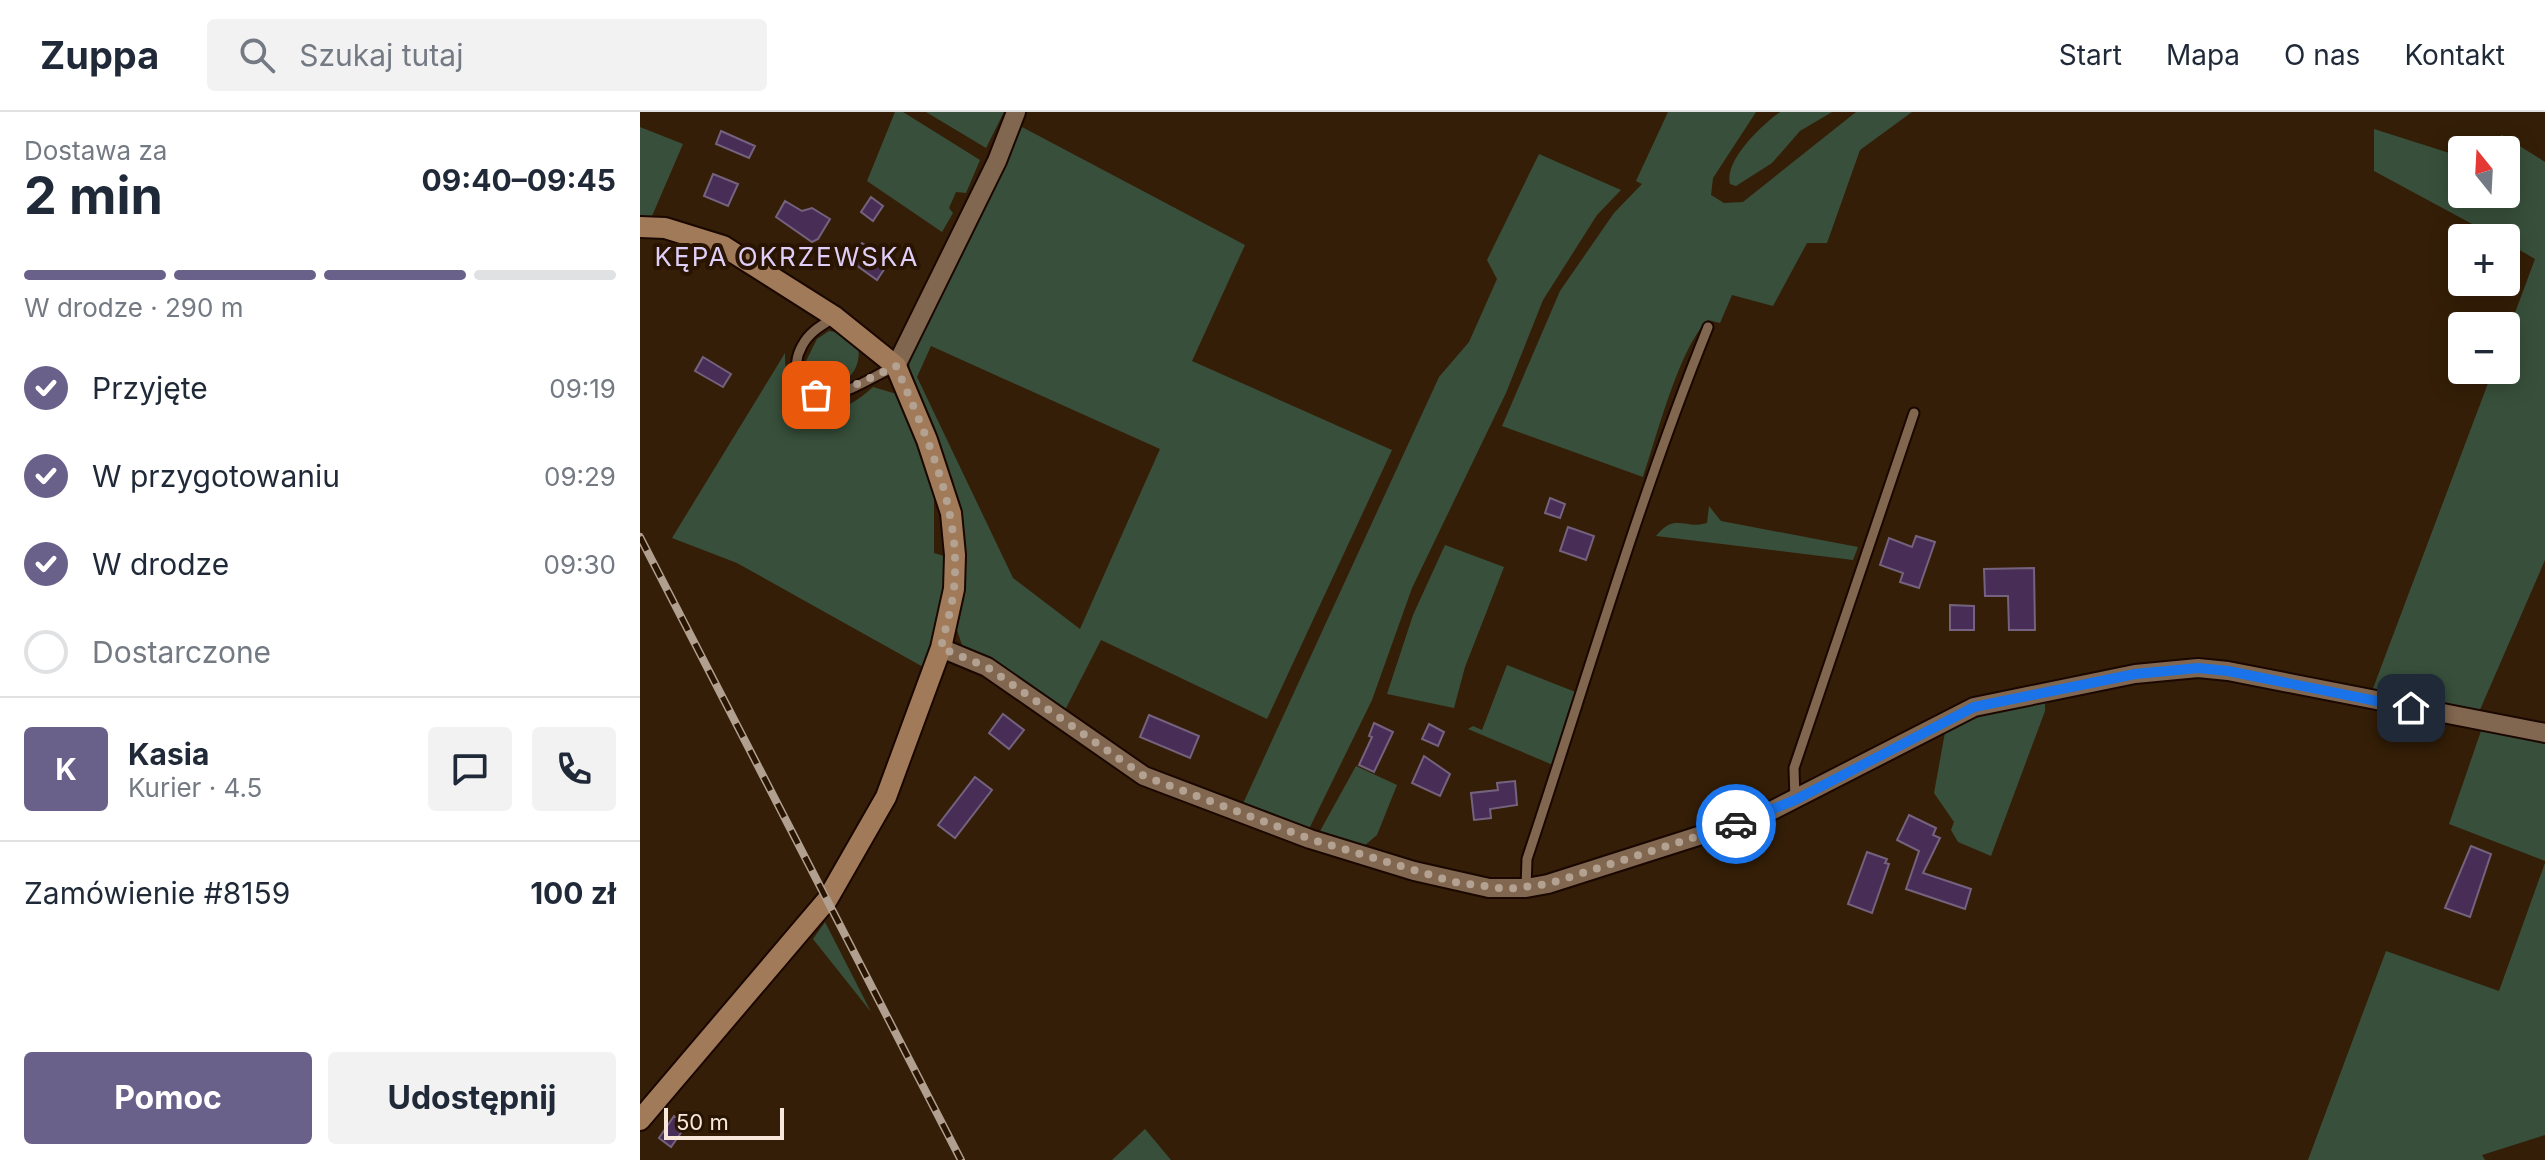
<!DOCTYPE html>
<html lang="pl">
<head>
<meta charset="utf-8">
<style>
	body { margin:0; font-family:Inter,sans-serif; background:#f2f2f3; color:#1f2937; height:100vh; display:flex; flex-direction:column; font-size:30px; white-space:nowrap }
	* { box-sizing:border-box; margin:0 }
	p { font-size:26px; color:#747a83 }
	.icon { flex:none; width:44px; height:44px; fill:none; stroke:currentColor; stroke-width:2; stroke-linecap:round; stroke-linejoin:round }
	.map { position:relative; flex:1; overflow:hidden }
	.panel { display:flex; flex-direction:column; background:#fff; width:640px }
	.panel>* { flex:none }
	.needle { width:52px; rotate:342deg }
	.controls { position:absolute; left:1808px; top:24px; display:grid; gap:16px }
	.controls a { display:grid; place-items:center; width:72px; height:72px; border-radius:8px; background:#fff; box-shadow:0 4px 20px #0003; font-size:40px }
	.scale { position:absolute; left:24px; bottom:20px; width:120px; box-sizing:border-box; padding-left:8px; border:4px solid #f7e8db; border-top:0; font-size:22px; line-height:28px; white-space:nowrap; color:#f7e8db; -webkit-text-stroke:6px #291401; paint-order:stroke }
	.pin { position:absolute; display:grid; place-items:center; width:68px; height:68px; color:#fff; margin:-34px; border-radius:16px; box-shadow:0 4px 12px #0006 }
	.courier { position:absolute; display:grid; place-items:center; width:80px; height:80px; margin:-40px; border:6px solid #1a73e8; border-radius:50%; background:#fff; color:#222; box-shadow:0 2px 10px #0007 }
	.summary em { font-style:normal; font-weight:700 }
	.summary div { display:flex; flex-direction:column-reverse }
	.summary { display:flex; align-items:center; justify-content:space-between; height:136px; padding:0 24px }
	h1 { font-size:52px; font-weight:700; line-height:60px }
	.bar { display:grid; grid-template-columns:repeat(4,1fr); gap:12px 8px; align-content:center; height:96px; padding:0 24px }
	.bar i { height:10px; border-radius:6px; background:#e0e1e3 }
	.bar .on { background:#6a618a }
	.bar p { grid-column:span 4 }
	.line { display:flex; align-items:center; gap:20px; padding:0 24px; border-top:2px solid #e0e1e3 }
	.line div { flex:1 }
	.round { display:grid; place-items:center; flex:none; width:84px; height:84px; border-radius:8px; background:#f2f2f3 }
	ol { padding:0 24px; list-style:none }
	li { display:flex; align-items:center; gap:24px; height:88px }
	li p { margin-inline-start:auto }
	li .icon { padding:8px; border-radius:50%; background:#6a618a; color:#fff; stroke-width:4 }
	li:last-child { color:#747a83 }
	li i { width:44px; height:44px; border:4px solid #e0e1e3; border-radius:50% }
	.primary-button { display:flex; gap:16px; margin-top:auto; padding:16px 24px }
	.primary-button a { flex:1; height:92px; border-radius:8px; background:#6a618a; color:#fff; font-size:32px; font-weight:700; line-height:92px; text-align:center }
	.primary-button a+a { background:#f2f2f3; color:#1f2937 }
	header { display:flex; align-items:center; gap:48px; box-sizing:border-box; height:112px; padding:0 40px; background:#fff; border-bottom:2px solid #e0e1e3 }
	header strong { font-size:38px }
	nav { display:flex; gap:44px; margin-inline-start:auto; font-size:28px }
	.search { width:560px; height:72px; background:#f2f2f3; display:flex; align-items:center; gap:20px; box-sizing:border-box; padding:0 28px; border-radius:8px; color:#747a83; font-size:30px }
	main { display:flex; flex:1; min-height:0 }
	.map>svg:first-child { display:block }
	.green { fill:#38503b; fill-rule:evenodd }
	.building { fill:#482e56; stroke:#74627e; stroke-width:2 }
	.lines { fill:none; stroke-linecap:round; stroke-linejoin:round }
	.lane-casing { stroke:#1a0700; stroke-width:13 }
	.street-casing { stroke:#1a0700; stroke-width:22 }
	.secondary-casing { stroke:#1a0700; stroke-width:24 }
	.lane { stroke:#826750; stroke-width:9 }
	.street { stroke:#826750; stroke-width:18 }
	.secondary { stroke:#a17a5a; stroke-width:20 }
	.rail-casing { stroke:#b19f8f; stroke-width:8 }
	.rail { stroke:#291401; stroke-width:5; stroke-dasharray:15; stroke-linecap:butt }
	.done { stroke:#b3a191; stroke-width:8; stroke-dasharray:0 14.4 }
	.route { stroke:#1a73e8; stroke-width:10 }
	.labels { text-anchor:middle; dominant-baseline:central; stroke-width:8; stroke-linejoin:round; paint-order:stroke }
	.quarter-label { font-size:26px; letter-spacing:2px; fill:#dfcef8; stroke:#291401 }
</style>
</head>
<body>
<header>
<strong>Zuppa</strong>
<div class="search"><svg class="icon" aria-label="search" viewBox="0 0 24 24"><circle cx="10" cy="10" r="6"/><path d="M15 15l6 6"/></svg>Szukaj tutaj</div>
<nav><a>Start</a><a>Mapa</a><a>O nas</a><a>Kontakt</a></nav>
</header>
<main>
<section class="panel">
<div class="summary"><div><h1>2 min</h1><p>Dostawa za</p></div><em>09:40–09:45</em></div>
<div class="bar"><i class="on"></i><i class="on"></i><i class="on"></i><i></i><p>W drodze · 290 m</p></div>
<ol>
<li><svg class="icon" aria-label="check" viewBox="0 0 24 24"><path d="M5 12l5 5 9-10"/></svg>Przyjęte<p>09:19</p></li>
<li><svg class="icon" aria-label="check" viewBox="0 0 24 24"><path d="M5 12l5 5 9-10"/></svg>W przygotowaniu<p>09:29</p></li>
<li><svg class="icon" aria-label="check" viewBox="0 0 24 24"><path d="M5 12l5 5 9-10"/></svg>W drodze<p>09:30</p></li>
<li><i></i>Dostarczone</li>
</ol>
<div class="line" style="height:144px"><b class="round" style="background:#6a618a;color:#fff">K</b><div><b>Kasia</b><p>Kurier · 4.5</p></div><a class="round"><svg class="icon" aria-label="chat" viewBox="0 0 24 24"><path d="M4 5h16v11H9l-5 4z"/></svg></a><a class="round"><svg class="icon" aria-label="phone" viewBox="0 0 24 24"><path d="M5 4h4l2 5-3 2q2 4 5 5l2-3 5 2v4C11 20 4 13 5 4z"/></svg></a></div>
<div class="line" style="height:104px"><div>Zamówienie #8159</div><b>100 zł</b></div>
<div class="primary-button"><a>Pomoc</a><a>Udostępnij</a></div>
</section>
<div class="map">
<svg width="1905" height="1048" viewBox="0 0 1905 1048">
	<rect width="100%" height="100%" fill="#341e07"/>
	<!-- green -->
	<path class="green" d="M255,0H263L340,48L326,81L316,80L309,96L313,101L302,120L227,69Z
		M286,0H364L346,36Z
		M1028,0H1116L1073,66L1071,83L1084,91L1103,90L1216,0H1272L1220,38L1187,131H1167L1133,194L1092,183L1080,211L1068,208C1039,236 1017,324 1003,365L862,314L920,179L974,101L1002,72L996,69Z
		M1140,0H1192L1160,19L1132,51L1096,74L1090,72C1084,48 1122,13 1140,0Z
		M0,15L43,32L12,104H0Z
		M382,15L605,133L552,249L752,338L627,607L461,528L424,600L322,533L317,518L325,482L313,368L270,266L269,249ZM291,234L520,337L440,517L373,466L277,265Z
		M1734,17L1822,45V82H1866V38H1846L1852,28L1862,23L1905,50V448L1839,600L1732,579L1853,258H1866V225L1895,147L1866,130V126H1858L1734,59Z
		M899,42L981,78L957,103L903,188L866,281L772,476L732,588L669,717L601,696L799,265L829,230L857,167L847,148Z
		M189,219L202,221L218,233C222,256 209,272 186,275L172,269L165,251L177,227Z
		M145,241C144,307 189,316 233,275L260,283L294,386V441L307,445L300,509L285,556L97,451L32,426Z
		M1069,394L1081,409L1218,435L1213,448L1016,424C1035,400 1045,418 1067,411Z
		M805,433L864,455L825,555L814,596L747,582L773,503Z
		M867,553L938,581L913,653L828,617L833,614L842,618Z
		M1405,586V599L1351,744L1318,730L1311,718L1314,710L1294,681L1306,615L1327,606Z
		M1842,616L1905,629V749L1809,712Z
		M716,654L757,673L737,723L724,734L679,721Z
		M1905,751V1023L1842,1043L1845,1048H1668L1746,839L1859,879Z
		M185,810L231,900L173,827Z
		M505,1017L531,1048H472Z"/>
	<!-- building -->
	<path class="building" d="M81,19L115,34L109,46L76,32Z
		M73,62L98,72L88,94L64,84Z
		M231,85L243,94L233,109L221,100Z
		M145,89L162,99L172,96L190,107L178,127L172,130L136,105Z
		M222,131L249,150L237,168L209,148Z
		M63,245L91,262L83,275L55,259Z
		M910,386L925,392L920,406L905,401Z
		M928,415L954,424L946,448L920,439Z
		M1276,424L1295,430L1279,476L1260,470L1263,461L1240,453L1249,426L1272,435Z
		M1394,456L1395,518H1369L1368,484H1345L1344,457Z
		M1310,493L1334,494V518H1310Z
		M363,602L384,618L369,637L349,621Z
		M509,603L559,624L550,646L500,625Z
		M734,611L753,620L734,660L719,653L732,625L729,624Z
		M789,612L804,620L798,634L782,627Z
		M784,644L810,662L800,684L772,671Z
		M335,665L352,678L315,726L298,713Z
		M875,669L877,693L850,697L851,706L834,708L831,681L858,678L857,671Z
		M1269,703L1296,716L1293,723L1300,726L1283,761L1331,777L1325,797L1266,777L1279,739L1257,728Z
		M1831,734L1851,742L1830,805L1805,796Z
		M1227,740L1247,747L1245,751L1249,752L1232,801L1208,792Z
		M34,1004L47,1012L31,1035L19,1026Z"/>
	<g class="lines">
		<defs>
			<path id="lane" d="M195,205C182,213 169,220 162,234C150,255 157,285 186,283C209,282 235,263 256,254
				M1155,688L1154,656L1274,301
				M886,776L887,747C946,570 998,389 1068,215"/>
			<path id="street" d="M256,254L357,49L376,0
				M301,536L347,555L504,664L670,727L774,759L849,776H886L908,772L1121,704L1334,595L1495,562L1558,556L1588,559L1905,621"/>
			<path id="secondary" d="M0,115L25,116L83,134L195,205L256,254L287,328L311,401L315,443L314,477L301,536L246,685L187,788L0,1008"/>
		</defs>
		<!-- lane casing -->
		<use href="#lane" class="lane-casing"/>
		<!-- street casing -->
		<use href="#street" class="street-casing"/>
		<!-- secondary casing -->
		<use href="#secondary" class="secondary-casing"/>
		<!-- lane -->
		<use href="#lane" class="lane"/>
		<!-- street -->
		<use href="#street" class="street"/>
		<!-- secondary -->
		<use href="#secondary" class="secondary"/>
		<defs>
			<path id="rail" d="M0,425L321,1048"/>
		</defs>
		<!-- rail casing -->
		<use href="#rail" class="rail-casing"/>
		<!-- rail -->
		<use href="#rail" class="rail"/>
	</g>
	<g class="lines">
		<!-- done -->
		<path class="done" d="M176,283L198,281L256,254C286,324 322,398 314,476C312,496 305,517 301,536L347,555L504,664L670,727L814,770L866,777L908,772L1096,712"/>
		<!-- route -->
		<path class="route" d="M1096,712L1155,688L1334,595L1495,562L1558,556L1588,559L1771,596"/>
	</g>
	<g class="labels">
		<!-- quarter labels -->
		<g class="quarter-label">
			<text x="147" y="144">KĘPA OKRZEWSKA</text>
		</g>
	</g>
</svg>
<div class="controls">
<a><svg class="needle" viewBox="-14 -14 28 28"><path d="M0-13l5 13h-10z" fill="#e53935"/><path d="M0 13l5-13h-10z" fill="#747a83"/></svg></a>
<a>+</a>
<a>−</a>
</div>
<div class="scale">50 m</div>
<div class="pin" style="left:176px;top:283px;background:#ea580c"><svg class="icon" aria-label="bag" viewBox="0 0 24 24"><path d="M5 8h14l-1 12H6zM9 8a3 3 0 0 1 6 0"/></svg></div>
<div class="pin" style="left:1771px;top:596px;background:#1f2937"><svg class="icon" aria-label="home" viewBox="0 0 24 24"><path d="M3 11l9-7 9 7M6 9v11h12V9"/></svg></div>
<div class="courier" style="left:1096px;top:712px"><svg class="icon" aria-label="car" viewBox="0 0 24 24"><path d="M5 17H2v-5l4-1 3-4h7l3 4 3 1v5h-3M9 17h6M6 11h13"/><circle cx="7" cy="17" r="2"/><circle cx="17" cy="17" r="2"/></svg></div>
</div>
</main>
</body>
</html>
